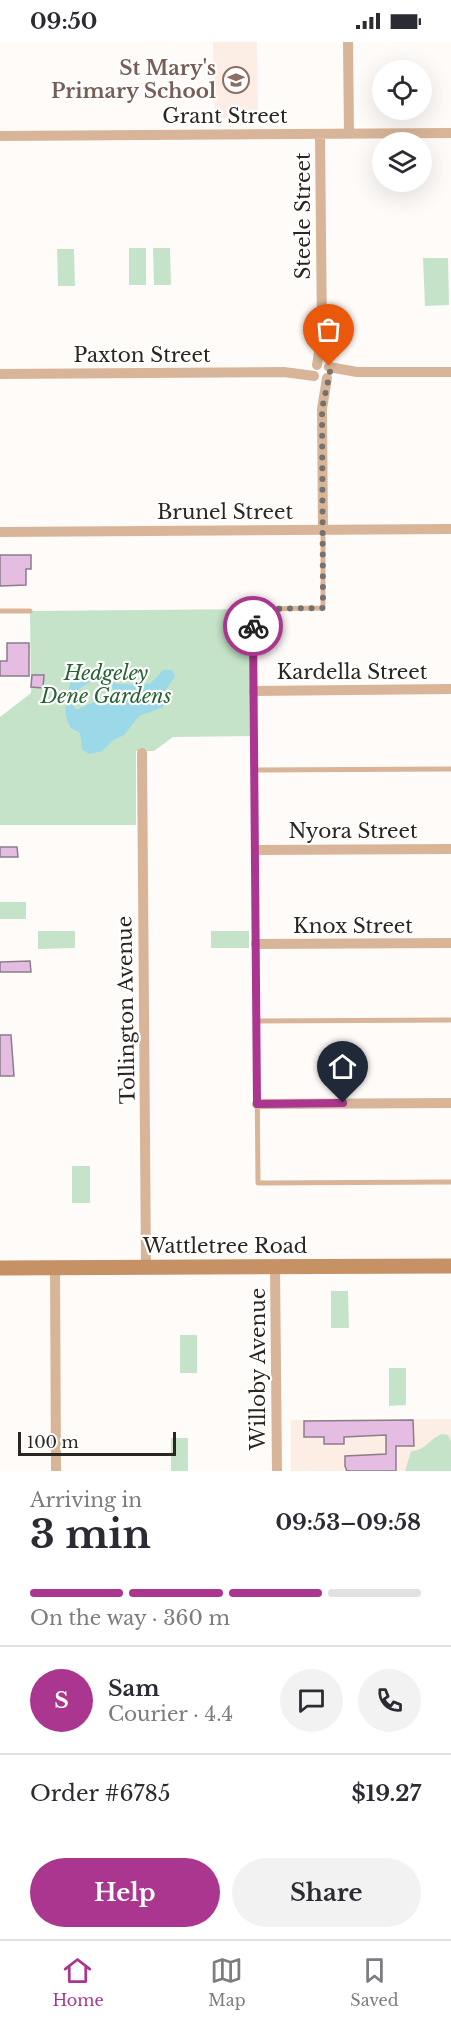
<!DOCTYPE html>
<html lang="en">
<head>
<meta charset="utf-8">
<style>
	body { margin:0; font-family:"Libre Baskerville",serif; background:#f2f2f3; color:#2b2b33; height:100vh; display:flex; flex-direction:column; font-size:22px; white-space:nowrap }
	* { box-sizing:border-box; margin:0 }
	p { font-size:20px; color:#7c7c81 }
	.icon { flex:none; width:33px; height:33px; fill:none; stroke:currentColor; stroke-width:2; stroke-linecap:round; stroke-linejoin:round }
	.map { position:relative; height:1429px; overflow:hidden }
	.sheet { display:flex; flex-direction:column; background:#fff; flex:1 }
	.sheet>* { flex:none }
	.buttons { position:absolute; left:372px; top:18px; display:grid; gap:12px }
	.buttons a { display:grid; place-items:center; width:60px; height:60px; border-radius:50%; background:#fff; box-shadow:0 6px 24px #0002; font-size:30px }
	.scale { position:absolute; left:18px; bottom:15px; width:158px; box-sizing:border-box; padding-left:6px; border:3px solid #2c2621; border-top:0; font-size:16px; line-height:21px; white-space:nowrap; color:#2c2621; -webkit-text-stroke:4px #fff; paint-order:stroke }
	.pin { position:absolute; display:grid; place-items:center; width:51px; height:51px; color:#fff; margin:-62px -26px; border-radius:50% 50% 50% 0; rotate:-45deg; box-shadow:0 0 6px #0007 }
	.pin .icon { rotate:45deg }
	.courier { position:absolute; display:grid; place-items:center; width:60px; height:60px; margin:-30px; border:4px solid #ab368f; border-radius:50%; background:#fff; color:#222; box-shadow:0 2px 8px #0007 }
	.summary em { font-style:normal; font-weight:800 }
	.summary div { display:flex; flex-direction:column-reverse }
	.summary { display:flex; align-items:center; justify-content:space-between; height:102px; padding:0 30px }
	h1 { font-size:39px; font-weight:800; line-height:45px }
	.bar { display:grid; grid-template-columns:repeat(4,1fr); gap:9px 6px; align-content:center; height:72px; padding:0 30px }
	.bar i { height:8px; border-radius:4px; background:#e1e1e2 }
	.bar .current { background:#ab368f }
	.bar p { grid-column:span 4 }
	.line { display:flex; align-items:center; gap:15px; padding:0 30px; border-top:2px solid #e1e1e2 }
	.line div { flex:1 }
	.round { display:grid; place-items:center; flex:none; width:63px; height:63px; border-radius:32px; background:#f2f2f3 }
	.action { display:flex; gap:12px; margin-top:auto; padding:12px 30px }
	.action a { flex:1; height:69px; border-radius:36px; background:#ab368f; color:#fff; font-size:24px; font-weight:800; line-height:69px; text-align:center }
	.action a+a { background:#f2f2f3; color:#2b2b33 }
	.status { display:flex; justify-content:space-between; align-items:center; height:42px; padding:0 30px; background:#fff; direction:ltr }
	.status svg { height:16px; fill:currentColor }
	.tabs { display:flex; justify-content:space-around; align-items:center; height:84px; border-top:2px solid #e1e1e2; background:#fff; font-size:16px; color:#7c7c81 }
	.tabs a { display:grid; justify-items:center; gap:3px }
	.tabs .current { color:#ab368f }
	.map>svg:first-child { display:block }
	.built { fill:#fceee4 }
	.green { fill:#c5e3c8 }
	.water { fill:#9bd9e9; fill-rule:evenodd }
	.building { fill:#e5bde3; stroke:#8b7d8a; stroke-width:1.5 }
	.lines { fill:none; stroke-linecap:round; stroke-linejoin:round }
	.service { stroke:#d8b598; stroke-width:5 }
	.minor { stroke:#d8b598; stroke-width:10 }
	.secondary { stroke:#c59165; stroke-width:15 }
	.done { stroke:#76716d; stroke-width:6; stroke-dasharray:0 10.8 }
	.route { stroke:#ab368f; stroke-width:8 }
	.labels { text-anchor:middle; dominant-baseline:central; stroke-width:4.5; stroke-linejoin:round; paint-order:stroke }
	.education-label { font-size:20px; font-weight:bold; fill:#785e54; stroke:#fff; text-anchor:end }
	.street-label { font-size:20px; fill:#2c2621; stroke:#fff }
	.park-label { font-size:20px; font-style:italic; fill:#296334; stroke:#fff }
</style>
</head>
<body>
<div class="status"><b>09:50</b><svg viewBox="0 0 49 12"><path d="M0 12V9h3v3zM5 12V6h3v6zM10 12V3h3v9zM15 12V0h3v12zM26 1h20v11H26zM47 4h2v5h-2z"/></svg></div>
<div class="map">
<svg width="451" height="1429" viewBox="0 0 451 1429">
	<rect width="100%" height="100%" fill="#fefbf9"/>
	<!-- built -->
	<path class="built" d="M213,0H257L258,76H215Z
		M451,1377V1429H291V1378Z"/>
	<!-- green -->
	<path class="green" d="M129,206H146V243H129Z
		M153,206H170L171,243H154Z
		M57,207H74L75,244H58Z
		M423,216H448L449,263L425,264Z
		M253,567L255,694L173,695L154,709H136V783H0V675L31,651L30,569Z
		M0,860H26V877H0Z
		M38,889H75V906L38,907Z
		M211,889H249V906H211Z
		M72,1124H90V1161H72Z
		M331,1249H348L349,1286H331Z
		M180,1293H197V1331H180Z
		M389,1326H406V1363L389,1364Z
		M442,1392L448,1393L451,1399V1429H405L411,1409C425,1409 430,1396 442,1392Z
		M171,1396H188V1429H171Z"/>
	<!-- water -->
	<path class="water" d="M163,628H172L175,634L165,649L167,656L163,665L139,674L124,693L112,699L102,709L89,712L82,707L80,691L71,686C60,666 68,653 72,635L99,633L118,642L144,643L151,641ZM91,639L104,640L114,648L113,652L76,668L71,660L72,652Z"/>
	<!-- building -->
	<path class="building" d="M0,513H31V527H26V543L0,544Z
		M7,601H29V634H0V619H7Z
		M32,633H44L43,646L31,645Z
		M0,805H17L18,815H0Z
		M30,919L31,930H0V920Z
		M0,993H11L14,1034H0Z
		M413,1378L414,1404H396V1429H347L345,1424V1414L386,1412V1393L344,1395V1402H324V1395H304V1379Z"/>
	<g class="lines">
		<!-- service -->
		<path class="service" d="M323,488V566L253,567L258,1141L451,1140
			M0,569H30
			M256,728L451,727
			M256,979L451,978"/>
		<!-- minor -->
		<path class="minor" d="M348,0L349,92
			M0,94L451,91
			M317,323L322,292L320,92
			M329,325L357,330H451
			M0,332L284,330L314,334
			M323,488L322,367L327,336
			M0,490L451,487
			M254,649L451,647
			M142,711L146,1225
			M256,808L451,807
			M256,902L451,901
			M257,1062L451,1061
			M55,1225L56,1429
			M275,1225L277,1429"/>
		<!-- secondary -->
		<path class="secondary" d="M0,1226L451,1224"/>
	</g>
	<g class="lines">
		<!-- done -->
		<path class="done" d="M253,584V567L323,566L322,367L330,330L329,324"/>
		<!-- route -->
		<path class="route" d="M253,584L257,1062L343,1061"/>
	</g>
	<!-- icons -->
	<defs>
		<symbol id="school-ring" viewBox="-11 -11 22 22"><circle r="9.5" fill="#fff" stroke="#8d6e63" stroke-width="1.5"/><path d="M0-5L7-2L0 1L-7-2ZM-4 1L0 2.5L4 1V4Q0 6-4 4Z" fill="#8d6e63"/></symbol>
	</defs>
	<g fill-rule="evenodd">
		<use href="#school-ring" x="221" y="23" width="30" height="30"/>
	</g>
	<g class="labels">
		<!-- education labels -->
		<g class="education-label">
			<text x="216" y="26">St Mary's<tspan x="216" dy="23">Primary School</tspan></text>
		</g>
		<!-- street labels -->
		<g class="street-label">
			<text x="225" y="74">Grant Street</text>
			<text transform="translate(303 174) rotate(-90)">Steele Street</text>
			<text x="142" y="313">Paxton Street</text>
			<text x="225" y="470">Brunel Street</text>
			<text x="352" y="630">Kardella Street</text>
			<text x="353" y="789">Nyora Street</text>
			<text x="353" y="884">Knox Street</text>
			<text transform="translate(126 968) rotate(-91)">Tollington Avenue</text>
			<text x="225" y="1204">Wattletree Road</text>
			<text transform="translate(258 1327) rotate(-90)">Willoby Avenue</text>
		</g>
		<!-- park labels -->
		<g class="park-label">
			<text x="106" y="631">Hedgeley<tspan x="106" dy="23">Dene Gardens</tspan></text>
		</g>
	</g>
</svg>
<div class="buttons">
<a><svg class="icon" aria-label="locate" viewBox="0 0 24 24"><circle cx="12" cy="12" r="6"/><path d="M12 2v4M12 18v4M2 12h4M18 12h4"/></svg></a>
<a><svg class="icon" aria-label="layers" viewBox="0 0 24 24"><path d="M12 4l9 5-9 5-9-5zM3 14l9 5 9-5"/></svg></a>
</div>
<div class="scale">100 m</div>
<div class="pin" style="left:329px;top:324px;background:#ea580c"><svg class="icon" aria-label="bag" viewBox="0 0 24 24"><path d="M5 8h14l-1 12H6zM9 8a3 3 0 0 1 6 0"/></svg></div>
<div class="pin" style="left:343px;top:1061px;background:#1f2937"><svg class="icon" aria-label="home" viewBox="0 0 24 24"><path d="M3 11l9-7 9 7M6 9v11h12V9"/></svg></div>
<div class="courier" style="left:253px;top:584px"><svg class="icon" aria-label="bike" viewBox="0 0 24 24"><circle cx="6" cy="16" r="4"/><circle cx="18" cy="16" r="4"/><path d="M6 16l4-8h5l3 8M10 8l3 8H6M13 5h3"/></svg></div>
</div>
<section class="sheet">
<div class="summary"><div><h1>3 min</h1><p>Arriving in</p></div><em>09:53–09:58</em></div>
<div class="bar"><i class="current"></i><i class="current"></i><i class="current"></i><i></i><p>On the way · 360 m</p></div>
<div class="line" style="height:108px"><b class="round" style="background:#ab368f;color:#fff">S</b><div><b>Sam</b><p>Courier · 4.4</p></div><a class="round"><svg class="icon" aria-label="chat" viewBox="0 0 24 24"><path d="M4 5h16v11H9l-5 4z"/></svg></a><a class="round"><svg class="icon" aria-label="phone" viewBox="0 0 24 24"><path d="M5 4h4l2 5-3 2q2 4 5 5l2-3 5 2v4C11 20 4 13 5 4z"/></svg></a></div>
<div class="line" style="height:78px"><div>Order #6785</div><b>$19.27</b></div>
<div class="action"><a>Help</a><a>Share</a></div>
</section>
<nav class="tabs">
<a class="current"><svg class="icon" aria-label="home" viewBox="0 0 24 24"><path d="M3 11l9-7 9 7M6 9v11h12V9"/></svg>Home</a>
<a><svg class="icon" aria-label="map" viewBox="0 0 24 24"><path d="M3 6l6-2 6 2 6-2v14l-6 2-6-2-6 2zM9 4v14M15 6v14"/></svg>Map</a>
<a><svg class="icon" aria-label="saved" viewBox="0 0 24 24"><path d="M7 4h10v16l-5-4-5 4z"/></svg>Saved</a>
</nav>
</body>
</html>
